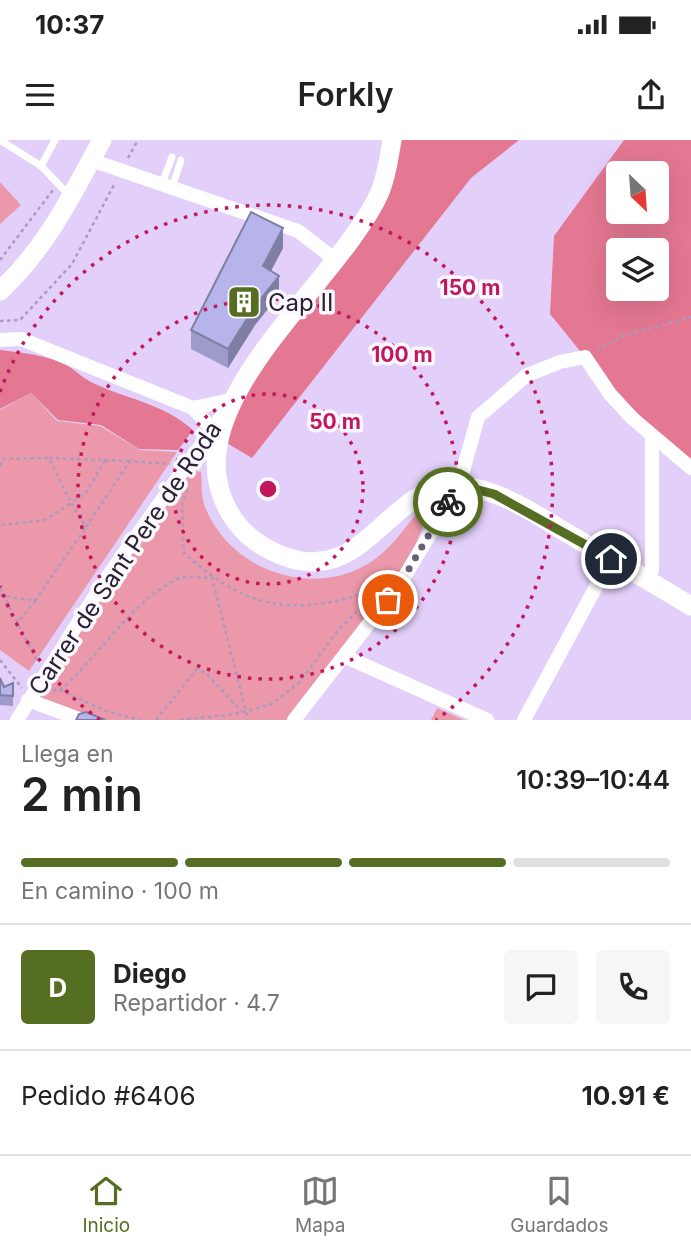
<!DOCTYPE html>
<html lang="es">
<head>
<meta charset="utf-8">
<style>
	body { margin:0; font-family:Inter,sans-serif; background:#f6f6f6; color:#222; height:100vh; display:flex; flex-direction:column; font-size:26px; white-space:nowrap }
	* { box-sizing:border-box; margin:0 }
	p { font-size:23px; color:#767676 }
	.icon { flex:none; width:38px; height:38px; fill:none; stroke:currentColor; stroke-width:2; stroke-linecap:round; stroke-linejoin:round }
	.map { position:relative; height:580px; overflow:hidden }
	.details { display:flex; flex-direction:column; background:#fff; flex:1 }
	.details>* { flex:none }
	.needle { width:46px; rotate:155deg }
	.fabs { position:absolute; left:606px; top:21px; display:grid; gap:14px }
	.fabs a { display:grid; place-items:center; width:63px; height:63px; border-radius:7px; background:#fff; box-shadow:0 7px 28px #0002; font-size:35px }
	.pin { position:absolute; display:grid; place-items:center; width:60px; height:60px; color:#fff; margin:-30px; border:4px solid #fff; border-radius:50%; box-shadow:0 2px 7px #0007 }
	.courier { position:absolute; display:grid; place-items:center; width:70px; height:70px; margin:-35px; border:5px solid #556e21; border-radius:50%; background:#fff; color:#222; box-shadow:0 2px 9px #0007 }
	.head em { font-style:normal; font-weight:600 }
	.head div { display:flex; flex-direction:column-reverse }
	.head { display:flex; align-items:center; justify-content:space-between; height:119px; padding:0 21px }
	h1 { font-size:46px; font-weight:600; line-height:52px }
	.bar { display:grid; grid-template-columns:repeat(4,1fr); gap:10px 7px; align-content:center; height:84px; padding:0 21px }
	.bar i { height:9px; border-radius:5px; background:#e0e0e0 }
	.bar .current { background:#556e21 }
	.bar p { grid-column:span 4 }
	.line { display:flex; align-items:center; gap:18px; padding:0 21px; border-top:2px solid #e0e0e0 }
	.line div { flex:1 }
	.round { display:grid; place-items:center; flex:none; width:74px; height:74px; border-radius:7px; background:#f6f6f6 }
	.status { display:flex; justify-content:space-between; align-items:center; height:49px; padding:0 35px; background:#fff; direction:ltr }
	.status svg { height:19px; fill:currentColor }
	header { display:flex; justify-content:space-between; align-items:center; height:91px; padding:0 21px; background:#fff; font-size:32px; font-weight:600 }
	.menu { display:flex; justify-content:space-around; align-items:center; height:98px; border-top:2px solid #e0e0e0; background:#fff; font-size:19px; color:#767676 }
	.menu a { display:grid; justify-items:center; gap:4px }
	.menu .current { color:#556e21 }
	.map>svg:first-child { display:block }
	.green { fill:#eb98aa }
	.forest { fill:#e47792; fill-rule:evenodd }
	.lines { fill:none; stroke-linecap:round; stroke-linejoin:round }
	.path { stroke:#aa9abd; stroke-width:2.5; stroke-dasharray:3.5 3.5; stroke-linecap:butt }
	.lane { stroke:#fff; stroke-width:7 }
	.street { stroke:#fff; stroke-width:14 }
	.secondary { stroke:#fff; stroke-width:19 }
	.wall { fill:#9d9bc9 }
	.shaded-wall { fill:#7f7ea4 }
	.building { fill:#b6b4ea; stroke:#7f7ea4; stroke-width:2 }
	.done { stroke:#6a5e79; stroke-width:7; stroke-dasharray:0 12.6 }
	.route { stroke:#556e21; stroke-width:9 }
	.ring { fill:none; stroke:#c2185b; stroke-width:3.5; stroke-dasharray:3.5 7 }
	.labels { text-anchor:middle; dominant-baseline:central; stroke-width:7; stroke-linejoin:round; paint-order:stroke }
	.poi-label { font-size:24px; fill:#292033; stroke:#fbf9fe; text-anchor:start }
	.street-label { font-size:24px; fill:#292033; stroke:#fbf9fe }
	.centre { fill:#c2185b; stroke:#fbf9fe; stroke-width:3.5 }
	.ring-label { font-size:21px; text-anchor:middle; font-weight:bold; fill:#c2185b; stroke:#fbf9fe; stroke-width:7; stroke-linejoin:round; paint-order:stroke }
</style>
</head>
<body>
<div class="status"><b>10:37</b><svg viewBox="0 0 49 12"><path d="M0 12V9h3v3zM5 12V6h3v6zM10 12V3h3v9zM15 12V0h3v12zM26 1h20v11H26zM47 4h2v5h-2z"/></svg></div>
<header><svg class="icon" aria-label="menu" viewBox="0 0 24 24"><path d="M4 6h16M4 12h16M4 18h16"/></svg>Forkly<svg class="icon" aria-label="share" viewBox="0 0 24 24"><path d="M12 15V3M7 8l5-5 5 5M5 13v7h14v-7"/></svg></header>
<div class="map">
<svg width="691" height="580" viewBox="0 0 691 580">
	<rect width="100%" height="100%" fill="#e3d0fa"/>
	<!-- green -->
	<path class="green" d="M0,42L21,65L0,84Z
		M31,253L57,281L100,286L140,310L177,312L29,531L0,510V270Z
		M182,329L201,332C202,342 201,354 204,364C226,427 306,458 364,426C390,412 402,390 421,369L427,375L402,441L292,580H82L28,560Z
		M437,568L464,580H431Z"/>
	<!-- forest -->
	<path class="forest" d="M392,0H519L471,38L252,318L220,299L234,255L355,95Z
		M624,0H691V328L597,232L550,174L554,96ZM618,33H656V72H618ZM618,110H656V149H618Z
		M0,210C23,213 48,215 68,226C76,231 83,238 91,242C125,259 163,263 193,290L178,310L139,309L101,285L58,280L31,253L0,269Z"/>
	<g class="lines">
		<!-- path -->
		<path class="path" d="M128,18L138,0
			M0,120L53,50
			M0,181L20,180L72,124L115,43
			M597,210L623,196L691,177
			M49,318L129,321
			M105,320L87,351L71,363L86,387L130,321L170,324
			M0,326L3,319L49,318L71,363L45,380L0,385
			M187,349L182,365L184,413C237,461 281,477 352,457C366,453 381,438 393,430
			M0,448L37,521
			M0,455L35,461L18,482
			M35,461L86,387
			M0,520L22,548
			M53,550H60C96,520 137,455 180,438C189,435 202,438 212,438L248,580
			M60,550L106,571L140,580
			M156,580L197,529L206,533L241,571
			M180,580L235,574L272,564L300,542L335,494L376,451"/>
		<!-- lane -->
		<path class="lane" d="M0,0L41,26L68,54
			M41,26L55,0
			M162,44L172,17
			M172,48L181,20"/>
		<!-- street -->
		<path class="street" d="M91,20L298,91L336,120
			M0,200L21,199L193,268L216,293
			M193,268L235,259
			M645,439L652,430V296
			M344,516L487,580
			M28,560L82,580
			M17,580L103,443L226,270
			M294,580L402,441L459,345L478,277L527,235L560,222L585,217L610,254L632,278L691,328
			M524,580L611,419"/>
		<!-- secondary -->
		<path class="secondary" d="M392,0C389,17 387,35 380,52C343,136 194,248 219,347C226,373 242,395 266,408C364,463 387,337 462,346C502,350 538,376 572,396C612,419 651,442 691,466
			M0,151C48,106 71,56 102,0"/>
	</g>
	<!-- wall -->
	<path class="wall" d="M283,108L271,131L279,155L255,185L228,228L191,209V190Z
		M0,538L4,547L13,543V566L0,565Z"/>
	<!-- shaded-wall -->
	<path class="shaded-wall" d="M283,88V108L263,146V126Z
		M279,136V155L255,185L228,228V209L255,166Z"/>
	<!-- building -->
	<path class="building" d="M251,72L283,88L263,126L279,136L255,166L228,209L191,190Z
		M0,538L4,547L13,543V556L0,555Z
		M86,572L105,580H76L79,574Z"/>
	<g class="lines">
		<!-- done -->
		<path class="done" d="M388,460L402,441L448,362"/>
		<!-- route -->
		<path class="route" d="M448,362L459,345L494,354L611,419"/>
	</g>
	<!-- distance rings -->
	<g class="ring">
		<circle cx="268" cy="349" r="95"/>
		<circle cx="268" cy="349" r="190"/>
		<path d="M100 580A285 285 0 0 1 0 446M0 252A285 285 0 1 1 436 580"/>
	</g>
	<!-- icons -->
	<defs>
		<symbol id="building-square" viewBox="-11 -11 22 22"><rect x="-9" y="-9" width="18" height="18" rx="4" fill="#556e21" stroke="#fbf9fe"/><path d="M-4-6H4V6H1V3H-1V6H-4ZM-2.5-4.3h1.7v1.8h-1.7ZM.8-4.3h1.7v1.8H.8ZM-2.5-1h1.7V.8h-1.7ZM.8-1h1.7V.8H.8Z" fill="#fff"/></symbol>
	</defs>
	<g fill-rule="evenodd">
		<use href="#building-square" x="225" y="143" width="38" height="38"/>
	</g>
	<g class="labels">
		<!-- poi labels -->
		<g class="poi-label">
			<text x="268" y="162">Cap II</text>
		</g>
		<!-- street labels -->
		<g class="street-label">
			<text transform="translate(125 418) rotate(-56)">Carrer de Sant Pere de Roda</text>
		</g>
	</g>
	<circle cx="268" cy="349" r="10" class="centre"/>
	<g class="ring-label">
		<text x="470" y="155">150 m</text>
		<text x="402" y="222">100 m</text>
		<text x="335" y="289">50 m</text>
	</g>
</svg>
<div class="fabs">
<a><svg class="needle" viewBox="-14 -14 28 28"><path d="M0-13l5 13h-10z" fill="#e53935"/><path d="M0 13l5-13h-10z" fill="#767676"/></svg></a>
<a><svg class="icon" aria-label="layers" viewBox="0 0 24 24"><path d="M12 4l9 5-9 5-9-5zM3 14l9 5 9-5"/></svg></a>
</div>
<div class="pin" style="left:388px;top:460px;background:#ea580c"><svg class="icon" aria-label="bag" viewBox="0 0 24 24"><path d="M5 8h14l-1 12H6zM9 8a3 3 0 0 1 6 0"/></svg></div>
<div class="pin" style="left:611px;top:419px;background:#1f2937"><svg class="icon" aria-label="home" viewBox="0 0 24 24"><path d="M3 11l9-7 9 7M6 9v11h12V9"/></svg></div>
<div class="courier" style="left:448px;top:362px"><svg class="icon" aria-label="bike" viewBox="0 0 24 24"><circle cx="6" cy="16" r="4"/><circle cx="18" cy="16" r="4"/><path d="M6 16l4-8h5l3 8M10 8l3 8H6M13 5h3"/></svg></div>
</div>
<section class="details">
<div class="head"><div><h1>2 min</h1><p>Llega en</p></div><em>10:39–10:44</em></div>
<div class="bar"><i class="current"></i><i class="current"></i><i class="current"></i><i></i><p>En camino · 100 m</p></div>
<div class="line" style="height:126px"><b class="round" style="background:#556e21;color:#fff">D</b><div><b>Diego</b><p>Repartidor · 4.7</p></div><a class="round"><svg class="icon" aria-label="chat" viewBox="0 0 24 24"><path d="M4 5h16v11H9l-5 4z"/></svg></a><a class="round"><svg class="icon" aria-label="phone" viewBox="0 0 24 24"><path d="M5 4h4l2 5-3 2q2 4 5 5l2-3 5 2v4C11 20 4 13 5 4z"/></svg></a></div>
<div class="line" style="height:91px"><div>Pedido #6406</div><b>10.91 €</b></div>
</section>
<nav class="menu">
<a class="current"><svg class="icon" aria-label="home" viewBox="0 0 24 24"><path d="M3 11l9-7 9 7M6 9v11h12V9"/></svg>Inicio</a>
<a><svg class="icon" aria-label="map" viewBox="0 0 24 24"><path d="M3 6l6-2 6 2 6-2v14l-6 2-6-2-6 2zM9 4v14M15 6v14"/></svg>Mapa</a>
<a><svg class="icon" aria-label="saved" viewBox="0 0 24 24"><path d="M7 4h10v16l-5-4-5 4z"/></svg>Guardados</a>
</nav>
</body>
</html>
